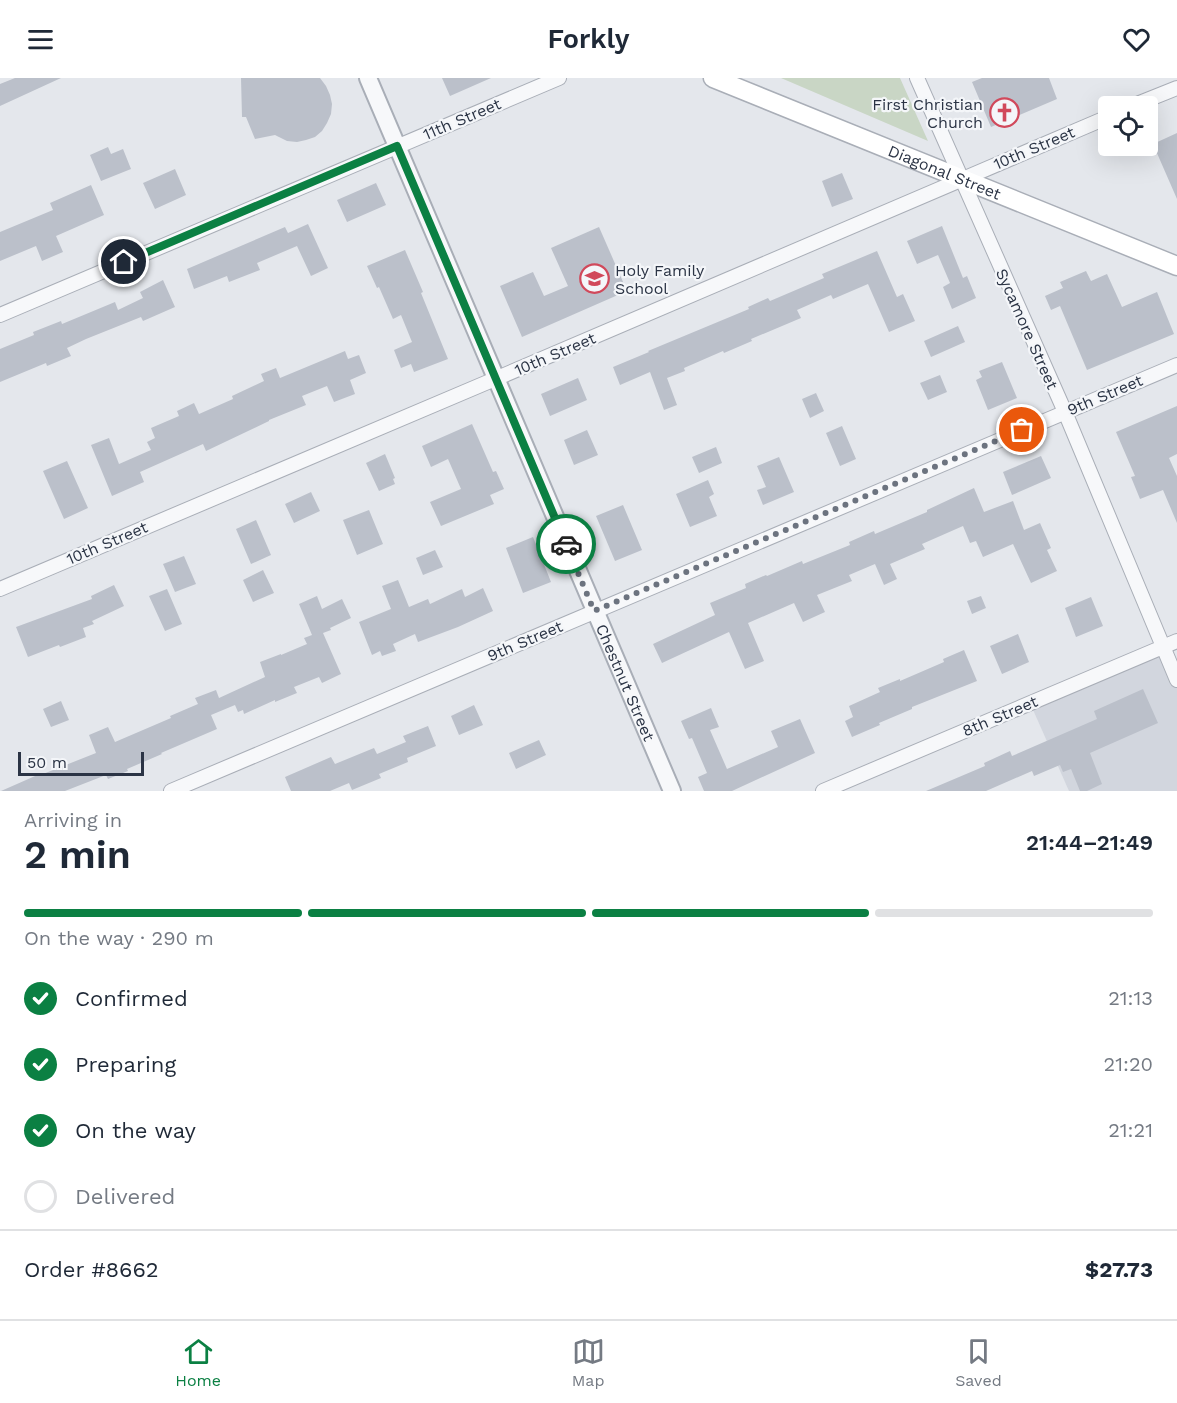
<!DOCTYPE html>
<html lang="en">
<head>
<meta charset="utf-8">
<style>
	body { margin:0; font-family:"Work Sans",sans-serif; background:#f6f6f7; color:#1f2937; height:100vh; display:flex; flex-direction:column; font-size:22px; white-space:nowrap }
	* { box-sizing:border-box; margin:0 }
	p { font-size:20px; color:#747a83 }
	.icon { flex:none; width:33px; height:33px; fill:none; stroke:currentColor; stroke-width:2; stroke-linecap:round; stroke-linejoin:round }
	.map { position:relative; height:713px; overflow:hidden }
	.sheet { display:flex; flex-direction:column; background:#fff; flex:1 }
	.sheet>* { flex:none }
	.tools { position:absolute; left:1098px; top:18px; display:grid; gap:12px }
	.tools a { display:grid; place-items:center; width:60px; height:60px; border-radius:6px; background:#fff; box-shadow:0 6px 24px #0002; font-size:30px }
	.scale { position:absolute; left:18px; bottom:15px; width:126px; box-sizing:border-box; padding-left:6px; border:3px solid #2b3445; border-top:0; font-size:16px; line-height:21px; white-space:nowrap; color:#2b3445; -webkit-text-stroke:4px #f4f6f9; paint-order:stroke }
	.pin { position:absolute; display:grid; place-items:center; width:51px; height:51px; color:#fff; margin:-26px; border:3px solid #fff; border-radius:50%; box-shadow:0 2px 6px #0007 }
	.courier { position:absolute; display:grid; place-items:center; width:60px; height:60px; margin:-30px; border:4px solid #0b8043; border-radius:50%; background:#fff; color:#222; box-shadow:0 2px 8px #0007 }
	.head em { font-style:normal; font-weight:600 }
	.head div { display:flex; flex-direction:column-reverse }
	.head { display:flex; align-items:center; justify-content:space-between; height:102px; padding:0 24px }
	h1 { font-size:39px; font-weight:600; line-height:45px }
	.bar { display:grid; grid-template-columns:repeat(4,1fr); gap:9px 6px; align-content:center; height:72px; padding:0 24px }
	.bar i { height:8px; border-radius:4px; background:#e0e1e3 }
	.bar .on { background:#0b8043 }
	.bar p { grid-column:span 4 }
	.line { display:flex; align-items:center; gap:15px; padding:0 24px; border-top:2px solid #e0e1e3 }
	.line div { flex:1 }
	ol { padding:0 24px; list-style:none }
	li { display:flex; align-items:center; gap:18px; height:66px }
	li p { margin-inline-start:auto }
	li .icon { padding:6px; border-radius:50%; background:#0b8043; color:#fff; stroke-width:4 }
	li:last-child { color:#747a83 }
	li i { width:33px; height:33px; border:3px solid #e0e1e3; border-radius:50% }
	header { display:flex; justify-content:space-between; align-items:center; height:78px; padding:0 24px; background:#fff; font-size:27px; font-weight:600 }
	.menu { display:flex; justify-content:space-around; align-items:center; height:84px; border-top:2px solid #e0e1e3; background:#fff; font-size:16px; color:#747a83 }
	.menu a { display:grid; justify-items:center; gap:3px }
	.menu .on { color:#0b8043 }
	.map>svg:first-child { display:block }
	.built { fill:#d2d6de }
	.green { fill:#c9d6c5 }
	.building { fill:#bbc0ca }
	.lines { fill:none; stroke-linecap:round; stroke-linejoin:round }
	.minor-casing { stroke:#a9aeb7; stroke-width:16 }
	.tertiary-casing { stroke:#a9aeb7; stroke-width:20 }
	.secondary-casing { stroke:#a9aeb7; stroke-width:21 }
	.minor { stroke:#f7f8fa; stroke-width:14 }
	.tertiary { stroke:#f7f8fa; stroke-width:16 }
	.secondary { stroke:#fff; stroke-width:18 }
	.done { stroke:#6c737f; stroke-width:6; stroke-dasharray:0 10.8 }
	.route { stroke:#0b8043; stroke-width:8 }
	.labels { text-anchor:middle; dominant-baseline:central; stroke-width:4.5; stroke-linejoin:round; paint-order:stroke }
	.poi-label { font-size:16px; fill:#2b3445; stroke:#f4f6f9; text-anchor:end }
	.street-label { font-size:16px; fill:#2b3445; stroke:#f4f6f9 }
</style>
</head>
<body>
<header><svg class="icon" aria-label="menu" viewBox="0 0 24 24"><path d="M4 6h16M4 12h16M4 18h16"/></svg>Forkly<svg class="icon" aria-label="heart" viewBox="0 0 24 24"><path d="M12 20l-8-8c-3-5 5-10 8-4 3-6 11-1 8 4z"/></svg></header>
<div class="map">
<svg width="1177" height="713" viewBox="0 0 1177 713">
	<rect width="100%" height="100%" fill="#e4e7ec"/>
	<!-- built -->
	<path class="built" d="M1163,569L1177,602V713H1069L1030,625Z"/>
	<!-- green -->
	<path class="green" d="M780,0H900L928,63L781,0Z"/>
	<!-- building -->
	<path class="building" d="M15,0H61L0,28V6Z
		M241,0H320L326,8L330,17L332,26L331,36L327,45L322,53L315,59L306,62L297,64L287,63L275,57L255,61L246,39H242Z
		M442,0H491L450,18Z
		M982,0H1049L1057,21L991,49L972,4Z
		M1177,55V121L1153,66Z
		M108,69L111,76L123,71L131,91L101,103L90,77Z
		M175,91L186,117L155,131L143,105Z
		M842,95L853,121L832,129L822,103Z
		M376,105L386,127L347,144L337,122Z
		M91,107L104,137L56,158L63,174L42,183L36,168L0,183V154L53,132L50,125Z
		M308,146L328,190L311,198L297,168L257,185L260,192L229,204L227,198L194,211L187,191L285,149L288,155Z
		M942,148L963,200L967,198L976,220L952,231L943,209L950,205L938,177L917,186L907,163Z
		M599,149L627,213L522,259L500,208L533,194L544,218L568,208L551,170Z
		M405,172L423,214L421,215L448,281L414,294L411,286L401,290L394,272L412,264L401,237L393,241L379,209L377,210L367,188Z
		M877,173L897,219L903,216L915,243L889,254L868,206L833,221L831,217L797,232L801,240L751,261L752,263L724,275L723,273L684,290L685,293L667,300L677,327L664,332L650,294L620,307L613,289L649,274L648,273L749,231L748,229L768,220L770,223L824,200L822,196Z
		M1086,193L1091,203L1107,196L1122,229L1157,214L1174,256L1087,292L1060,228L1051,232L1045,218L1063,210L1060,204Z
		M163,202L175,229L143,243L141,239L86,261L67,270L71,278L47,288L46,285L0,304V271L34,257L33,254L61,243L62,246L115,224L118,232L143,220L140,214Z
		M958,248L965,264L931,279L924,263Z
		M345,273L348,281L359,277L366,295L350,302L355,316L334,324L327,308L302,318L306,327L269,342V343L206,373L203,366L140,394L144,404L112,418L91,367L109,360L119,386L151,372L147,364L155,360L151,350L179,338L177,333L194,325L199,336L233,321L232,318L264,303L261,296L276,290L280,300Z
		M1002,284L1017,320L988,332L976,302L982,299L979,293Z
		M940,297L947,314L928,322L920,305Z
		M578,300L587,322L550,338L541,316Z
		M816,315L824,333L810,340L802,321Z
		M1177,328V376L1169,380L1177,398V445L1163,412L1140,421L1131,399L1135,398L1116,354Z
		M472,346L493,394L496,393L504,411L490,417L494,426L441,448L430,424L461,411L448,381L431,389L422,368Z
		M842,348L856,381L840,388L826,355Z
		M587,352L598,377L574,387L564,362Z
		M716,369L722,385L699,395L692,379Z
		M385,376L395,400L393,401L395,406L379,413L366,385Z
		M1041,378L1051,400L1012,417L1003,394Z
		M779,379L794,414L763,427L757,412L766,409L757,388Z
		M67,383L88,430L64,441L43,393Z
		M708,402L714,416L709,419L717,438L690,449L676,416Z
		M974,410L984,434L1013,423L1024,452L1040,445L1051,470L1047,472L1057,493L1031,505L1013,466L983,479L976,463L970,465L963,448L922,466L925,471L890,486L897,501L884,507L875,486L849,497L852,503L817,517L825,534L803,544L794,525L748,545L764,583L745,591L729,554L662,585L653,566L715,537L710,525L746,510L745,506L766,497L767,498L802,483L803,486L850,467L849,464L874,453L875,456L927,434V432Z
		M311,414L320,433L294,445L285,426Z
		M623,427L642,472L615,483L596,438Z
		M369,432L383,466L357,477L343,442Z
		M256,442L271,477L251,486L236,451Z
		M533,459L551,504L523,515L506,470Z
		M435,472L443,489L423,497L416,480Z
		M184,478L196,506L175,514L163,486Z
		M263,492L274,515L253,524L243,502Z
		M398,502L409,529L428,521L430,526L462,511L465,519L483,510L493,533L458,549L418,564L415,556L393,566L396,573L382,578L380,573L372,577L359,544L391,531L382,508Z
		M114,507L124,528L92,543L94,546L83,550L86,559L60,569L59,567L28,579L16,549L92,521L91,518Z
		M167,511L182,546L165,553L149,518Z
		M317,518L322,531L342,521L351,540L330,550L331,552L323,555L341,596L322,605L319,599L294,609L297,615L275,624V622L244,636L243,632L238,634L235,627L211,637L217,651L161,675L162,676L127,691L128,693L108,701L106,697L65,713H1L42,695L43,696L96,675L89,657L108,649L115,664L171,640L170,638L198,626L195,620L216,612L219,620L265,599L260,584L281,576V577L307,566L304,560L312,557L299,526Z
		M981,518L986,530L972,536L967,523Z
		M1091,519L1103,548L1076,559L1065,530Z
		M1018,556L1029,584L1002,596L990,568Z
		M964,572L977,603L912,629V631L879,645L880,647L852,659L845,643L853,639L849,628L880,614L878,610L900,601V603L944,584L943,581Z
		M1143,611L1158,645L1090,675L1102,706L1087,713H1080L1071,691L1063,694L1060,687L1034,698L1032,693L986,713H926L985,688L984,685L1010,673L1012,678L1097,641L1094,633Z
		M61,623L69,642L51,649L43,631Z
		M474,627L483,647L459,657L451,638Z
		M711,630L719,649L710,652L727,691L778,669L771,653L800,641L815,675L732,713H704L698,699L707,695L692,660L689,661L681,643Z
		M428,648L436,668L407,680L408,684L379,696L381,700L352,712L349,705L330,713H291L285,699L331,679L335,686L374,670L377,676L406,664L403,658Z
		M539,662L546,677L516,691L509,675Z"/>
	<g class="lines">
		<defs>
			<path id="minor" d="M917,0L1065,334L1177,602
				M1132,28L1177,10
				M0,237L559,0
				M0,511L495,301L1108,39
				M171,713L1177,287
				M823,713L1177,563"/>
			<g id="tertiary">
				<path id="s1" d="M368,0L672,713"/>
			</g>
			<g id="secondary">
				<path id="s2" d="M713,0L1177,188"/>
			</g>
		</defs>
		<!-- minor casing -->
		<use href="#minor" class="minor-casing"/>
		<!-- tertiary casing -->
		<use href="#tertiary" class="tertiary-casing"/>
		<!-- secondary casing -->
		<use href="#secondary" class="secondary-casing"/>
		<!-- minor -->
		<use href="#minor" class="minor"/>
		<!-- tertiary -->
		<use href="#tertiary" class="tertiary"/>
		<!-- secondary -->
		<use href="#secondary" class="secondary"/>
	</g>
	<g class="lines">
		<!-- done -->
		<path class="done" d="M566,466L594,533L1022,352"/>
		<!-- route -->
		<path class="route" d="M124,184L397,68L566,466"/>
	</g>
	<!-- icons -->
	<defs>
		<symbol id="church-ring" viewBox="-11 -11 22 22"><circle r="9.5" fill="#f4f6f9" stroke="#d1495b" stroke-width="1.5"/><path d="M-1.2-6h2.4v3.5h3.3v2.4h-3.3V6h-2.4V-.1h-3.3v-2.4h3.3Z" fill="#d1495b"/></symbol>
		<symbol id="school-ring" viewBox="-11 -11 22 22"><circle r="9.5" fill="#f4f6f9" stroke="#d1495b" stroke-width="1.5"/><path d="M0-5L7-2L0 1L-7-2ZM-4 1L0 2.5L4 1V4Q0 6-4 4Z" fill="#d1495b"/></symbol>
	</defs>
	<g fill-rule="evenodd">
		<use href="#church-ring" x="988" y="18" width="33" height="33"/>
		<use href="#school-ring" x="578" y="184" width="33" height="33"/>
	</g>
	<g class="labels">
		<!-- poi labels -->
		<g class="poi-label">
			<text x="983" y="26">First Christian<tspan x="983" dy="18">Church</tspan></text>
			<text x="615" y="192" text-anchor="start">Holy Family<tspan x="615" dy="18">School</tspan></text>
		</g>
		<!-- street labels -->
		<g class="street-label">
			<text transform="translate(462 41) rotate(-23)">11th Street</text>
			<text transform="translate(1034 70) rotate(-23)">10th Street</text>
			<text stroke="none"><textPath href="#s2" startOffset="250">Diagonal Street</textPath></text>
			<text transform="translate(1027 251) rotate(66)">Sycamore Street</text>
			<text transform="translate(555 276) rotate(-23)">10th Street</text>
			<text transform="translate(1105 317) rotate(-23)">9th Street</text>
			<text transform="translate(107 465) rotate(-23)">10th Street</text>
			<text transform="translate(525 563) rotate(-23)">9th Street</text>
			<text stroke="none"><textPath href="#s1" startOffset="657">Chestnut Street</textPath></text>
			<text transform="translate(1000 638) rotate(-23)">8th Street</text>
		</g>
	</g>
</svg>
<div class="tools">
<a><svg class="icon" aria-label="locate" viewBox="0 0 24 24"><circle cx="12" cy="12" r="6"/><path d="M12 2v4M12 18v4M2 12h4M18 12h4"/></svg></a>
</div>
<div class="scale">50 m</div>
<div class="pin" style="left:1022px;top:352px;background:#ea580c"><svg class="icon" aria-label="bag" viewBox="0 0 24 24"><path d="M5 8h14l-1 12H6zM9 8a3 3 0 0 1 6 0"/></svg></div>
<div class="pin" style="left:124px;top:184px;background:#1f2937"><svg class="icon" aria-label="home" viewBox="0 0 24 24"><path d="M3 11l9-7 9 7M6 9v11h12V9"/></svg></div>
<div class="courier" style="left:566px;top:466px"><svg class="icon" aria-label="car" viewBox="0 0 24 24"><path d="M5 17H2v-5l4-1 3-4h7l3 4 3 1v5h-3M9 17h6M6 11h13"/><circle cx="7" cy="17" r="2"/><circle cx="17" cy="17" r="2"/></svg></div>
</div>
<section class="sheet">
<div class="head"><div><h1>2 min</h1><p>Arriving in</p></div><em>21:44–21:49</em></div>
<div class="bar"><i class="on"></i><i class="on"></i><i class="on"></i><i></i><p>On the way · 290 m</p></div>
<ol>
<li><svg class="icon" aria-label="check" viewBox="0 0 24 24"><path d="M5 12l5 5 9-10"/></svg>Confirmed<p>21:13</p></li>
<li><svg class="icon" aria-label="check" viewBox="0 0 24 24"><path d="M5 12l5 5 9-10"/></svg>Preparing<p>21:20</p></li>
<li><svg class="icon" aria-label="check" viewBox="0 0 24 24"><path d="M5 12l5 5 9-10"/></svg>On the way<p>21:21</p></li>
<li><i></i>Delivered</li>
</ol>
<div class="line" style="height:78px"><div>Order #8662</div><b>$27.73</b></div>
</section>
<nav class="menu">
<a class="on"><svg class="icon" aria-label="home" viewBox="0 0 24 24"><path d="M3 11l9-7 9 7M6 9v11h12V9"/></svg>Home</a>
<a><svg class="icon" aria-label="map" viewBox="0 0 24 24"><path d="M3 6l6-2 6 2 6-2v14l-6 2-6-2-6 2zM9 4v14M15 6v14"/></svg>Map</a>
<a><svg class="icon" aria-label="saved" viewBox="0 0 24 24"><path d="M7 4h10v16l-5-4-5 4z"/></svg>Saved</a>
</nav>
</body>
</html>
